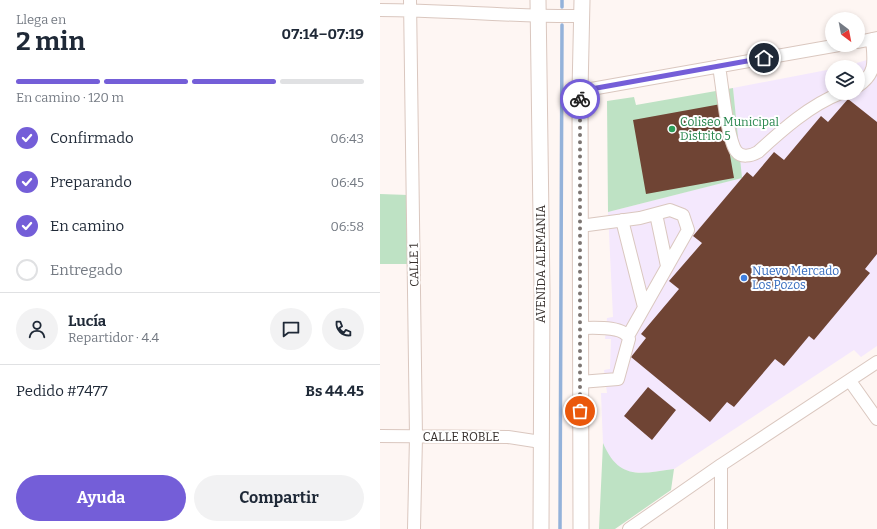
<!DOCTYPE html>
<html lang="es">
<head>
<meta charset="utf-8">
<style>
	body { margin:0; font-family:Bitter,serif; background:#f2f2f3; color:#1f2937; height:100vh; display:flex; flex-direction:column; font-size:15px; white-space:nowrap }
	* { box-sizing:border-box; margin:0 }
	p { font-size:13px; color:#747a83 }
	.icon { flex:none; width:22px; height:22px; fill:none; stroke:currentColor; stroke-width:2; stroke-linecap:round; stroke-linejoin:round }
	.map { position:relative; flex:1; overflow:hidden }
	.details { display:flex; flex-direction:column; background:#fff; width:380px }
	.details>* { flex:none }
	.needle { width:26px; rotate:148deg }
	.buttons { position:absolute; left:445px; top:12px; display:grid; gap:8px }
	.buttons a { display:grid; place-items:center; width:40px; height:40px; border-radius:50%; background:#fff; box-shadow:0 2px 6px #0003; font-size:20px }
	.pin { position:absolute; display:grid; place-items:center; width:34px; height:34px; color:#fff; margin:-17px; border:2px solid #fff; border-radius:50%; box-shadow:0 1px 4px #0007 }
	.courier { position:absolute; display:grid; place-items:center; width:40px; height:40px; margin:-20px; border:3px solid #745ed8; border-radius:50%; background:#fff; color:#222; box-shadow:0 1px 5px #0007 }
	.overview em { font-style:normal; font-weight:700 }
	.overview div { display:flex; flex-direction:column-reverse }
	.overview { display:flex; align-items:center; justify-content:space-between; height:68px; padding:0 16px }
	h1 { font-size:26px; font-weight:700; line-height:30px }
	.bar { display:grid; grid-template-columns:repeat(4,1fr); gap:6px 4px; align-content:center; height:48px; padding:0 16px }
	.bar i { height:5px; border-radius:3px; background:#e0e1e3 }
	.bar .on { background:#745ed8 }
	.bar p { grid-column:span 4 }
	.line { display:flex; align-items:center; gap:10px; padding:0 16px; border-top:1px solid #e0e1e3 }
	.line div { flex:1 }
	.round { display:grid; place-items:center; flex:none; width:42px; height:42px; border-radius:21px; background:#f2f2f3 }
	ol { padding:0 16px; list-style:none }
	li { display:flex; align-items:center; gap:12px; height:44px }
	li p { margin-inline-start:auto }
	li .icon { padding:4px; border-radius:50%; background:#745ed8; color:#fff; stroke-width:4 }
	li:last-child { color:#747a83 }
	li i { width:22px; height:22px; border:2px solid #e0e1e3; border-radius:50% }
	.action { display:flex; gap:8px; margin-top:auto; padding:8px 16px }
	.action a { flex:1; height:46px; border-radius:24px; background:#745ed8; color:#fff; font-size:16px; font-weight:700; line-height:46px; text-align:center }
	.action a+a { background:#f2f2f3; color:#1f2937 }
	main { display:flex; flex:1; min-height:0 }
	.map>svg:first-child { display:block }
	.commercial { fill:#f4e8fd }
	.green { fill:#bee2c4 }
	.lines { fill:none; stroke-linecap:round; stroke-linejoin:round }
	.stream { stroke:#94b2da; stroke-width:3.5 }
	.building { fill:#6f4434 }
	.minor-casing { stroke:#dac7bf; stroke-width:14 }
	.major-casing { stroke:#dac7bf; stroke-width:17 }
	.minor { stroke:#fff; stroke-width:12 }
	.major { stroke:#fff; stroke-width:15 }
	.done { stroke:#7c7572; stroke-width:4; stroke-dasharray:0 7.2 }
	.route { stroke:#745ed8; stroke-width:5 }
	.leisure-dot { fill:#2e9e5b; stroke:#fff; stroke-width:1.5 }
	.shop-dot { fill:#3f7fe0; stroke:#fff; stroke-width:1.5 }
	.labels { text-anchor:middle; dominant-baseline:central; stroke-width:4; stroke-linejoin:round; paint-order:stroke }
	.leisure-label { font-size:12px; fill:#27864d; stroke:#fff; text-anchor:start }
	.street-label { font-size:12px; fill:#362f2c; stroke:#fff }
	.shop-label { font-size:12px; fill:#366cbe; stroke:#fff; text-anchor:start }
</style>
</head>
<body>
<main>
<section class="details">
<div class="overview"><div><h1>2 min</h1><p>Llega en</p></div><em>07:14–07:19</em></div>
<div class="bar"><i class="on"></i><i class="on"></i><i class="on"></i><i></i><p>En camino · 120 m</p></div>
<ol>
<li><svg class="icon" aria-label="check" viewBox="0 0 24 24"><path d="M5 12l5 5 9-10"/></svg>Confirmado<p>06:43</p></li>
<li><svg class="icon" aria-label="check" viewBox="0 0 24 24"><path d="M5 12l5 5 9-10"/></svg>Preparando<p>06:45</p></li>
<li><svg class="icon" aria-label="check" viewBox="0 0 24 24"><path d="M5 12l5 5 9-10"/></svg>En camino<p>06:58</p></li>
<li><i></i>Entregado</li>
</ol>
<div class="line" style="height:72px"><a class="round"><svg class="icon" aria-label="person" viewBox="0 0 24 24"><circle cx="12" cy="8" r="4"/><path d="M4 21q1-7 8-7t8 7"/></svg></a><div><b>Lucía</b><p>Repartidor · 4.4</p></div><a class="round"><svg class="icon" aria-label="chat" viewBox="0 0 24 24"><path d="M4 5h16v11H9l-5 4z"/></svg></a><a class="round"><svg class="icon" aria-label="phone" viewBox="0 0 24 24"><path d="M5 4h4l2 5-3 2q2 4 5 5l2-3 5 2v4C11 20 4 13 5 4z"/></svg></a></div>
<div class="line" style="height:52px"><div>Pedido #7477</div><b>Bs 44.45</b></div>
<div class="action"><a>Ayuda</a><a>Compartir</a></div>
</section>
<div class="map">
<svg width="497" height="529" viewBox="0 0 497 529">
	<rect width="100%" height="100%" fill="#fef6f3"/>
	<!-- commercial -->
	<path class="commercial" d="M497,57V346L481,357L474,350L294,469L266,473L249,472L237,466L228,455L223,443L222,420L221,393H227L224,370L230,369L231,339H225L227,318L233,317L228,212L361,178L353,88L452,69V93H478V67H463Z"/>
	<!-- green -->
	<path class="green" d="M353,88L362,178L228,212L227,101L254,97L256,105Z
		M0,194L28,195L27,264H0Z
		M223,443C239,480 259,474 294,469L291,490L235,529H219Z"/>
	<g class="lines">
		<!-- stream -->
		<path class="stream" d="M182,7V0
			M180,529L182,25"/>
	</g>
	<!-- building -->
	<path class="building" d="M468,99L497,122V254L485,269L490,273L434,340L429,336L404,366L395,359L354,407L347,402L330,422L251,357L266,338L261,334L299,289L289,281L322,243L313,236L367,172L373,177L394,152L404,160L441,116L448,122Z
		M341,104L354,178L266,194L253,120Z
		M268,387L296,410L272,440L244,416Z"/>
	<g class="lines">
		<defs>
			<path id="minor" d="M30,0L36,437L34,529
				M0,10C67,10 134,17 202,16
				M478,42L497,38
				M339,66C342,84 347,138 356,151C361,158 371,156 378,152C402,130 430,105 461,93
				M478,86C497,73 494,61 492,39
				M200,91L459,45
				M276,214L287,266
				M242,220L264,307
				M200,226L260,218L290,210L303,215L308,230L248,336
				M200,328C212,328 244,325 249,339L238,379L200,382
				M470,381L497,419
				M0,436L128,437L161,442
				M249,529L341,465L497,362
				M341,529V465"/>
			<path id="major" d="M158,0L162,292L161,529
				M201,529L200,91L202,0"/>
		</defs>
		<!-- minor casing -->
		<use href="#minor" class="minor-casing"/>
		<!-- major casing -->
		<use href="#major" class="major-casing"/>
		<!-- minor -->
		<use href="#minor" class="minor"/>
		<!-- major -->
		<use href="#major" class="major"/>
	</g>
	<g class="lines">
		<!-- done -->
		<path class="done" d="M200,99V411"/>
		<!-- route -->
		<path class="route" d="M200,99V91L384,58"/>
	</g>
	<!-- markers -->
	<circle class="leisure-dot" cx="292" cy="129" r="4"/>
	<circle class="shop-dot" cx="364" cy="278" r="4"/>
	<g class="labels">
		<!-- leisure labels -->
		<g class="leisure-label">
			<text x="300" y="122">Coliseo Municipal<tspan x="300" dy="14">Distrito 5</tspan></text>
		</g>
		<!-- street labels -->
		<g class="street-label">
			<text transform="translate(161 264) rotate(-90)">AVENIDA ALEMANIA</text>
			<text transform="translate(34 265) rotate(-91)">CALLE 1</text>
			<text x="81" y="437">CALLE ROBLE</text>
		</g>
		<!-- shop labels -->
		<g class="shop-label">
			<text x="372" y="271">Nuevo Mercado<tspan x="372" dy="14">Los Pozos</tspan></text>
		</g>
	</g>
</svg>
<div class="buttons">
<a><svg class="needle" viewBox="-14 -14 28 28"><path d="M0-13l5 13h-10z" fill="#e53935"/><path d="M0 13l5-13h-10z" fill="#747a83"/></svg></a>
<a><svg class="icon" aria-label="layers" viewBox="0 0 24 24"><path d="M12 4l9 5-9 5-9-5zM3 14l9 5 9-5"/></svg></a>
</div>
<div class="pin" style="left:200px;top:411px;background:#ea580c"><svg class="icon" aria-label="bag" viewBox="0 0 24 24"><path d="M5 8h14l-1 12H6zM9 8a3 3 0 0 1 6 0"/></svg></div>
<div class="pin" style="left:384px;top:58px;background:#1f2937"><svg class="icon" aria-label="home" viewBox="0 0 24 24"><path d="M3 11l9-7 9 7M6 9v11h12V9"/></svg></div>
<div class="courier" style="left:200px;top:99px"><svg class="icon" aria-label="bike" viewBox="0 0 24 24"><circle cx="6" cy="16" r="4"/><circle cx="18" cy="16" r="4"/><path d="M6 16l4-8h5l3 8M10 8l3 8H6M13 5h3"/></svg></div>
</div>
</main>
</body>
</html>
